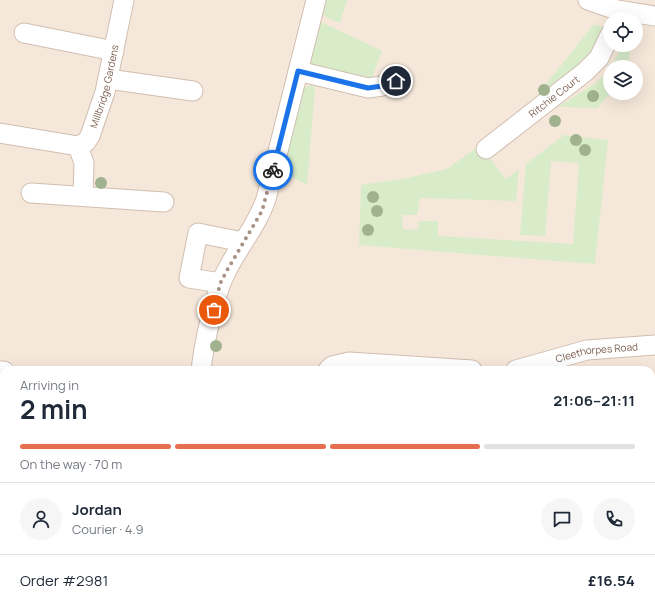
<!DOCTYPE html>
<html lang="en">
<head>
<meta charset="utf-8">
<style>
	body { margin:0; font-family:Manrope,sans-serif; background:#f6f6f7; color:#1f2937; height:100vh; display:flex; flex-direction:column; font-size:15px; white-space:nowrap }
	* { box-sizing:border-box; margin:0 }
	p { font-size:13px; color:#747a83 }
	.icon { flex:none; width:22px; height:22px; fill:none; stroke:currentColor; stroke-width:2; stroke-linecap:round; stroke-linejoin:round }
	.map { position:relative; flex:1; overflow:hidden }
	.side { position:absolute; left:0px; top:366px; width:655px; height:248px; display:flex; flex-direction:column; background:#fff; border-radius:12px 12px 0 0; box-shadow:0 4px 16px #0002 }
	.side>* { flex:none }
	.controls { position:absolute; left:603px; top:12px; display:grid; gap:8px }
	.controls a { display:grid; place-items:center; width:40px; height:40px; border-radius:50%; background:#fff; box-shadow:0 4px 16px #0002; font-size:20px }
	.pin { position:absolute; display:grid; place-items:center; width:34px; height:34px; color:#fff; margin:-17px; border:2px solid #fff; border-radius:50%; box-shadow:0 1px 4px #0007 }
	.courier { position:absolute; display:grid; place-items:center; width:40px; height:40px; margin:-20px; border:3px solid #1a73e8; border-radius:50%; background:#fff; color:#222; box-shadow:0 1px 5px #0007 }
	.headline em { font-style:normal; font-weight:700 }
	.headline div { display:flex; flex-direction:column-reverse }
	.headline { display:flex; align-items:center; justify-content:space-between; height:68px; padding:0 20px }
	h1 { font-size:26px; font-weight:700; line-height:30px }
	.bar { display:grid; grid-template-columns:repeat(4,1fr); gap:6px 4px; align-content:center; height:48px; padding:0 20px }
	.bar i { height:5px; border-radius:3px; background:#e0e1e3 }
	.bar .active { background:#e76f51 }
	.bar p { grid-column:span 4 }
	.line { display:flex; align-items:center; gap:10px; padding:0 20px; border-top:1px solid #e0e1e3 }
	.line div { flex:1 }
	.round { display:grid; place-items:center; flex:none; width:42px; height:42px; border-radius:21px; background:#f6f6f7 }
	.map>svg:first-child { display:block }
	.residential { fill:#f5e8da; fill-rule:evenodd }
	.green { fill:#d8ecc9 }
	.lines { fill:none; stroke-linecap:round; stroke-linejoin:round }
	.minor-casing { stroke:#d1beb0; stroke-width:21 }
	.minor { stroke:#fff; stroke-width:19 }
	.tree { fill:#a0b28e }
	.done { stroke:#a89285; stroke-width:4; stroke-dasharray:0 7.2 }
	.route { stroke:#1a73e8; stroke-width:5 }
	.labels { text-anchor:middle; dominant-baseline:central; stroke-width:3; stroke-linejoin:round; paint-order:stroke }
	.street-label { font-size:10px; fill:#7a5c4d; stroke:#fffaf3 }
</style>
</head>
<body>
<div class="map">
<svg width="655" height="614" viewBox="0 0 655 614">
	<rect width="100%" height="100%" fill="#fdf6ec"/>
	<!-- residential -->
	<path class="residential" d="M0,0H655V614H0ZM610,19H636V45H610ZM610,67H636V93H610ZM4,370H651V610H4Z"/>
	<!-- green -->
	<path class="green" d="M324,0H347L340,23L320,14Z
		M319,21L382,51L372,78L369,80L312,65L309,60Z
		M594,24L603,27C592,65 561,80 531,103Z
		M623,45H631L628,67H611Z
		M610,69V93L597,108L558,107L597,82Z
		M312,85L315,88L307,185L281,171L301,92L307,86Z
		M564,135L608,140L595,264L359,245L361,185L402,179L447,169L480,145L506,179L519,169L516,201L420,198L417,215H402L403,229L418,230L419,221H438V236L573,244L579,163L551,161L545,236L520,235L526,164Z
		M376,612L454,613V614H372Z"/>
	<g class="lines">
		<defs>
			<g id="minor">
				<path d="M588,0L617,10L655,16"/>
				<path d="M24,33L114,51"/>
				<path d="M298,71L368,88L382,86L397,81"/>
				<path d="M108,79L193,91"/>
				<path id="s1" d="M0,133L78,146L86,142L90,136L105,92L124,0"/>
				<path d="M78,146L84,163L83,196"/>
				<path id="s2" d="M486,149L585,72L599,58L610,35"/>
				<path d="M31,193L164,202"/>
				<path d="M221,283L189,278L198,233L243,242"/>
				<path d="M201,370C204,344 214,295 226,272C238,247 257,226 266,199L316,0"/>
				<path d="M328,370L332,366L349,362L472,370"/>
				<path id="s3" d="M516,370L587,350L655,345"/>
				<path d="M0,371H4"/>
				<path d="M0,585H4"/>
				<path d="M651,592H655"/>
				<path d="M191,614V610"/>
				<path d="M350,614V610"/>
			</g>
		</defs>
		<!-- minor casing -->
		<use href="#minor" class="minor-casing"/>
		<!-- minor -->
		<use href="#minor" class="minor"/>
	</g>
	<!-- trees -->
	<g class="tree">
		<circle cx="544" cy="90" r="6"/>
		<circle cx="593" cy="96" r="6"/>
		<circle cx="555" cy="121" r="6"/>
		<circle cx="576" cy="140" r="6"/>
		<circle cx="585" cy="150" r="6"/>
		<circle cx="101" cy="183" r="6"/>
		<circle cx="373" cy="197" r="6"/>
		<circle cx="377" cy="211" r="6"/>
		<circle cx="368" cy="230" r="6"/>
		<circle cx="216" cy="346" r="6"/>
	</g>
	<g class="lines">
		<!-- done -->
		<path class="done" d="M214,310L220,284L226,272L262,211L273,170"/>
		<!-- route -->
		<path class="route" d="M273,170L298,71L368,88L382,86L396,81"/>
	</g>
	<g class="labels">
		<!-- street labels -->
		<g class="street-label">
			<text stroke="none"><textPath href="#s1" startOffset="147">Millbridge Gardens</textPath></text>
			<text stroke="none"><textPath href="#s2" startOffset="86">Ritchie Court</textPath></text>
			<text stroke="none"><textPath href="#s3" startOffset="83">Cleethorpes Road</textPath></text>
		</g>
	</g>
</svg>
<div class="controls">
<a><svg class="icon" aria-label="locate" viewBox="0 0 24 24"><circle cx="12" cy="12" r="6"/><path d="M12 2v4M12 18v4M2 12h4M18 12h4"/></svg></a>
<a><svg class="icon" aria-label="layers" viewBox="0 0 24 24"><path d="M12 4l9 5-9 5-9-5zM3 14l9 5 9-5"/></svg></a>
</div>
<div class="pin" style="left:214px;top:310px;background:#ea580c"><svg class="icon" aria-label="bag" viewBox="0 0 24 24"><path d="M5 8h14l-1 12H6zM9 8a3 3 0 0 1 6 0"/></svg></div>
<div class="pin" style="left:396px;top:81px;background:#1f2937"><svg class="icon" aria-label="home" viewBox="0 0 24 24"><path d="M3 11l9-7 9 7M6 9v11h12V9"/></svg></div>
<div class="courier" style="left:273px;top:170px"><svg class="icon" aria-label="bike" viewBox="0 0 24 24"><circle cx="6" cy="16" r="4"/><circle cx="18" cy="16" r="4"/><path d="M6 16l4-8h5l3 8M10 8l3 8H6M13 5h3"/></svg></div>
<section class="side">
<div class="headline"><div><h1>2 min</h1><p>Arriving in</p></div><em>21:06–21:11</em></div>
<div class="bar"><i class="active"></i><i class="active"></i><i class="active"></i><i></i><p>On the way · 70 m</p></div>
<div class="line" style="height:72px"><a class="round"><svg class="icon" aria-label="person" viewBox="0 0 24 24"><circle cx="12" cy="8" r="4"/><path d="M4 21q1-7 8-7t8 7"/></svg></a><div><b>Jordan</b><p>Courier · 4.9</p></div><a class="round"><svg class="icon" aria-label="chat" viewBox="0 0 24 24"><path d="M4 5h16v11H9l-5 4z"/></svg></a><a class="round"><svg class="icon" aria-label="phone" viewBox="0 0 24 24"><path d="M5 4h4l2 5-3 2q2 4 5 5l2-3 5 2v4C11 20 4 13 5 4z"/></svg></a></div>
<div class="line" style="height:52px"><div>Order #2981</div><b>£16.54</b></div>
</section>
</div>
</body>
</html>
